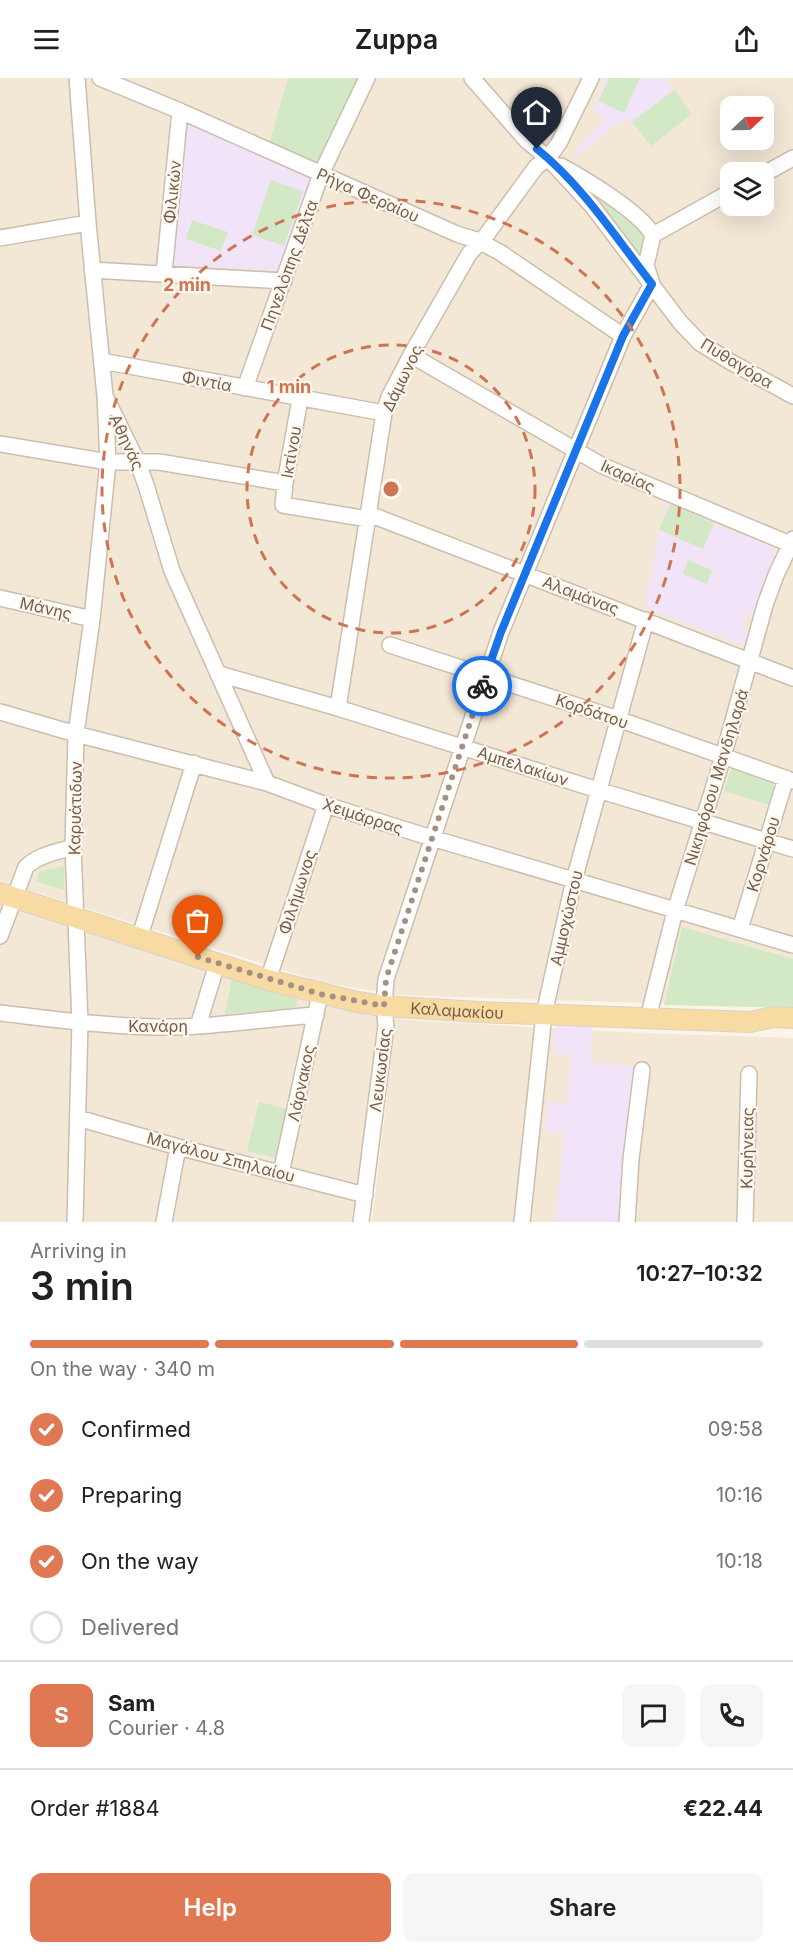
<!DOCTYPE html>
<html lang="en">
<head>
<meta charset="utf-8">
<style>
	body { margin:0; font-family:Inter,sans-serif; background:#f6f6f6; color:#202124; height:100vh; display:flex; flex-direction:column; font-size:22px; white-space:nowrap }
	* { box-sizing:border-box; margin:0 }
	p { font-size:20px; color:#757577 }
	.icon { flex:none; width:33px; height:33px; fill:none; stroke:currentColor; stroke-width:2; stroke-linecap:round; stroke-linejoin:round }
	.map { position:relative; height:1144px; overflow:hidden }
	.drawer { display:flex; flex-direction:column; background:#fff; flex:1 }
	.drawer>* { flex:none }
	.needle { width:39px; rotate:68deg }
	.buttons { position:absolute; left:720px; top:18px; display:grid; gap:12px }
	.buttons a { display:grid; place-items:center; width:54px; height:54px; border-radius:12px; background:#fff; box-shadow:0 6px 24px #0002; font-size:30px }
	.pin { position:absolute; display:grid; place-items:center; width:51px; height:51px; color:#fff; margin:-62px -26px; border-radius:50% 50% 50% 0; rotate:-45deg; box-shadow:0 0 6px #0007 }
	.pin .icon { rotate:45deg }
	.courier { position:absolute; display:grid; place-items:center; width:60px; height:60px; margin:-30px; border:4px solid #1a73e8; border-radius:50%; background:#fff; color:#222; box-shadow:0 2px 8px #0007 }
	.overview em { font-style:normal; font-weight:600 }
	.overview div { display:flex; flex-direction:column-reverse }
	.overview { display:flex; align-items:center; justify-content:space-between; height:102px; padding:0 30px }
	h1 { font-size:39px; font-weight:600; line-height:45px }
	.bar { display:grid; grid-template-columns:repeat(4,1fr); gap:9px 6px; align-content:center; height:72px; padding:0 30px }
	.bar i { height:8px; border-radius:4px; background:#e0e0e0 }
	.bar .selected { background:#df7853 }
	.bar p { grid-column:span 4 }
	.line { display:flex; align-items:center; gap:15px; padding:0 30px; border-top:2px solid #e0e0e0 }
	.line div { flex:1 }
	.round { display:grid; place-items:center; flex:none; width:63px; height:63px; border-radius:12px; background:#f6f6f6 }
	ol { padding:0 30px; list-style:none }
	li { display:flex; align-items:center; gap:18px; height:66px }
	li p { margin-inline-start:auto }
	li .icon { padding:6px; border-radius:50%; background:#df7853; color:#fff; stroke-width:4 }
	li:last-child { color:#757577 }
	li i { width:33px; height:33px; border:3px solid #e0e0e0; border-radius:50% }
	.action { display:flex; gap:12px; margin-top:auto; padding:12px 30px }
	.action a { flex:1; height:69px; border-radius:12px; background:#df7853; color:#fff; font-size:24px; font-weight:600; line-height:69px; text-align:center }
	.action a+a { background:#f6f6f6; color:#202124 }
	header { display:flex; justify-content:space-between; align-items:center; height:78px; padding:0 30px; background:#fff; font-size:27px; font-weight:600 }
	.map>svg:first-child { display:block }
	.residential { fill:#f3e7d6; fill-rule:evenodd }
	.education { fill:#f2e4f8 }
	.green { fill:#d3e9c6 }
	.lines { fill:none; stroke-linecap:round; stroke-linejoin:round }
	.minor-casing { stroke:#cdbdae; stroke-width:18 }
	.major-casing { stroke:#d8d1cd; stroke-width:22 }
	.minor { stroke:#fff; stroke-width:15 }
	.major { stroke:#f7dba3; stroke-width:20 }
	.done { stroke:#a39283; stroke-width:6; stroke-dasharray:0 10.8 }
	.route { stroke:#1a73e8; stroke-width:8 }
	.ring { fill:none; stroke:#cf7452; stroke-width:3; stroke-dasharray:10 8 }
	.labels { text-anchor:middle; dominant-baseline:central; stroke-width:4.5; stroke-linejoin:round; paint-order:stroke }
	.street-label { font-size:16px; fill:#745c4d; stroke:#fef8ee }
	.centre { fill:#cf7452; stroke:#fef8ee; stroke-width:3 }
	.ring-label { font-size:18px; text-anchor:middle; font-weight:bold; fill:#cf7452; stroke:#fef8ee; stroke-width:4.5; stroke-linejoin:round; paint-order:stroke }
</style>
</head>
<body>
<header><svg class="icon" aria-label="menu" viewBox="0 0 24 24"><path d="M4 6h16M4 12h16M4 18h16"/></svg>Zuppa<svg class="icon" aria-label="share" viewBox="0 0 24 24"><path d="M12 15V3M7 8l5-5 5 5M5 13v7h14v-7"/></svg></header>
<div class="map">
<svg width="793" height="1144" viewBox="0 0 793 1144">
	<rect width="100%" height="100%" fill="#fbf5e8"/>
	<!-- residential -->
	<path class="residential" d="M0,0H793V930L398,917L321,904L0,803ZM730,28H764V62H730ZM730,94H764V128H730Z
		M0,826L298,920L382,937L351,1144H0Z
		M396,940L422,943L642,955L793,960V1144H372Z"/>
	<!-- education -->
	<path class="education" d="M606,0H664L692,36L651,68L626,40L576,78L573,77L604,41L592,32Z
		M192,48L309,100L310,102L280,193L170,186L183,52Z
		M666,424L714,445V447L738,455L739,459L745,457L775,471V479L755,537L748,535L743,547L750,554L743,567L651,532L647,530L646,526L644,529Z
		M556,948L592,949L591,984L634,989L620,1144H558V1142H555L564,1055L546,1054L548,1023L567,1026L571,977L553,975Z"/>
	<!-- green -->
	<path class="green" d="M288,0H359L321,82L317,85L272,67L270,63Z
		M609,0H640L624,35L598,23Z
		M674,12L692,36L651,68L632,44Z
		M271,102L303,113L284,168L252,157Z
		M602,122L647,158L644,181L639,180L600,124Z
		M192,142L228,154L221,173L186,161Z
		M670,426L714,445L703,471L659,452Z
		M688,482L712,492L707,506L683,496Z
		M732,689L776,703L769,727L724,713Z
		M64,788V812L36,804L39,794Z
		M682,849L793,881V930L664,927Z
		M232,900L298,920L295,930L226,936L225,935Z
		M259,1024L287,1031L275,1080L247,1073Z"/>
	<g class="lines">
		<defs>
			<path id="minor" d="M77,0L88,145L105,318L137,383L146,407L172,493L267,705
				M100,0L180,33L457,156L479,163L501,175L623,258
				M472,0L527,63L548,80L593,129L680,244L700,265L729,283L793,318
				M561,88C585,101 640,134 653,157
				M764,96L793,80
				M653,157L730,114
				M0,160L88,145
				M92,192L284,203
				M164,195L180,33
				M411,277L603,388L790,466
				M102,283L384,335
				M245,310L321,96L367,0
				M300,321L285,405L283,427L368,441
				M0,366L108,384H159L285,405
				M369,436L793,600
				M0,520L92,541
				M390,567L618,641L793,703
				M219,596L338,630L598,712L793,771
				M338,630L384,335L389,319L411,277L469,176L487,156L536,89L548,80L559,65L591,0
				M0,634L76,656L267,705L326,727L432,760L793,867
				M740,851L786,700
				M0,858L26,789C38,777 57,774 73,769
				M139,861L194,685
				M268,902L326,727
				M0,935C52,941 103,948 156,949C209,950 263,941 316,937
				M648,940L675,833L723,679L765,527L776,497L793,461
				M198,948L217,886
				M78,1040L178,1069L365,1117
				M281,1095L320,916
				M75,1144L80,944L73,769L76,656L92,541L108,384L105,318
				M164,1144L178,1069
				M361,1144L386,948L384,928L386,901L501,554L623,258L652,206L646,187L653,157
				M522,1144L544,936L574,802L646,542
				M627,1144L631,1081L642,992
				M745,1144L749,996"/>
			<g id="major">
				<path id="s1" d="M0,815L268,902L357,924L384,928L478,934L750,944L773,939L793,940"/>
			</g>
		</defs>
		<!-- minor casing -->
		<use href="#minor" class="minor-casing"/>
		<!-- major casing -->
		<use href="#major" class="major-casing"/>
		<!-- minor -->
		<use href="#minor" class="minor"/>
		<!-- major -->
		<use href="#major" class="major"/>
	</g>
	<g class="lines">
		<!-- done -->
		<path class="done" d="M198,879L320,916L384,928L386,901L482,608"/>
		<!-- route -->
		<path class="route" d="M482,608L501,554L623,258L652,206C617,161 582,107 537,71"/>
	</g>
	<!-- distance rings -->
	<g class="ring">
		<circle cx="391" cy="411" r="144"/>
		<circle cx="391" cy="411" r="289"/>
	</g>
	<g class="labels">
		<!-- street labels -->
		<g class="street-label">
			<text transform="translate(172 114) rotate(-84)">Φιλικών</text>
			<text transform="translate(368 117) rotate(24)">Ρήγα Φεραίου</text>
			<text transform="translate(289 187) rotate(-70)">Πηνελόπης Δέλτα</text>
			<text transform="translate(737 285) rotate(31)">Πυθαγόρα</text>
			<text transform="translate(402 300) rotate(-64)">Δάμωνος</text>
			<text transform="translate(207 303) rotate(11)">Φιντία</text>
			<text transform="translate(127 364) rotate(65)">Αθηνάς</text>
			<text transform="translate(291 374) rotate(-80)">Ικτίνου</text>
			<text transform="translate(628 398) rotate(24)">Ικαρίας</text>
			<text transform="translate(581 517) rotate(21)">Αλαμάνας</text>
			<text transform="translate(46 530) rotate(13)">Μάνης</text>
			<text transform="translate(592 633) rotate(19)">Κορδάτου</text>
			<text transform="translate(523 688) rotate(18)">Αμπελακίων</text>
			<text transform="translate(716 699) rotate(-73)">Νικηφόρου Μανδηλαρά</text>
			<text transform="translate(75 730) rotate(-89)">Καρυάτιδων</text>
			<text transform="translate(363 738) rotate(18)">Χειμάρρας</text>
			<text transform="translate(763 776) rotate(-73)">Κορνάρου</text>
			<text transform="translate(297 814) rotate(-72)">Φιλήμωνος</text>
			<text transform="translate(566 840) rotate(-77)">Αμμοχώστου</text>
			<text stroke="none"><textPath href="#s1" startOffset="474">Καλαμακίου</textPath></text>
			<text x="158" y="948">Κανάρη</text>
			<text transform="translate(380 992) rotate(-83)">Λευκωσίας</text>
			<text transform="translate(301 1005) rotate(-78)">Λάρνακος</text>
			<text transform="translate(747 1070) rotate(-89)">Κυρήνειας</text>
			<text transform="translate(221 1079) rotate(15)">Μαγάλου Σπηλαίου</text>
		</g>
	</g>
	<circle cx="391" cy="411" r="9" class="centre"/>
	<g class="ring-label">
		<text x="187" y="213">2 min</text>
		<text x="289" y="315">1 min</text>
	</g>
</svg>
<div class="buttons">
<a><svg class="needle" viewBox="-14 -14 28 28"><path d="M0-13l5 13h-10z" fill="#e53935"/><path d="M0 13l5-13h-10z" fill="#757577"/></svg></a>
<a><svg class="icon" aria-label="layers" viewBox="0 0 24 24"><path d="M12 4l9 5-9 5-9-5zM3 14l9 5 9-5"/></svg></a>
</div>
<div class="pin" style="left:198px;top:879px;background:#ea580c"><svg class="icon" aria-label="bag" viewBox="0 0 24 24"><path d="M5 8h14l-1 12H6zM9 8a3 3 0 0 1 6 0"/></svg></div>
<div class="pin" style="left:537px;top:71px;background:#1f2937"><svg class="icon" aria-label="home" viewBox="0 0 24 24"><path d="M3 11l9-7 9 7M6 9v11h12V9"/></svg></div>
<div class="courier" style="left:482px;top:608px"><svg class="icon" aria-label="bike" viewBox="0 0 24 24"><circle cx="6" cy="16" r="4"/><circle cx="18" cy="16" r="4"/><path d="M6 16l4-8h5l3 8M10 8l3 8H6M13 5h3"/></svg></div>
</div>
<section class="drawer">
<div class="overview"><div><h1>3 min</h1><p>Arriving in</p></div><em>10:27–10:32</em></div>
<div class="bar"><i class="selected"></i><i class="selected"></i><i class="selected"></i><i></i><p>On the way · 340 m</p></div>
<ol>
<li><svg class="icon" aria-label="check" viewBox="0 0 24 24"><path d="M5 12l5 5 9-10"/></svg>Confirmed<p>09:58</p></li>
<li><svg class="icon" aria-label="check" viewBox="0 0 24 24"><path d="M5 12l5 5 9-10"/></svg>Preparing<p>10:16</p></li>
<li><svg class="icon" aria-label="check" viewBox="0 0 24 24"><path d="M5 12l5 5 9-10"/></svg>On the way<p>10:18</p></li>
<li><i></i>Delivered</li>
</ol>
<div class="line" style="height:108px"><b class="round" style="background:#df7853;color:#fff">S</b><div><b>Sam</b><p>Courier · 4.8</p></div><a class="round"><svg class="icon" aria-label="chat" viewBox="0 0 24 24"><path d="M4 5h16v11H9l-5 4z"/></svg></a><a class="round"><svg class="icon" aria-label="phone" viewBox="0 0 24 24"><path d="M5 4h4l2 5-3 2q2 4 5 5l2-3 5 2v4C11 20 4 13 5 4z"/></svg></a></div>
<div class="line" style="height:78px"><div>Order #1884</div><b>€22.44</b></div>
<div class="action"><a>Help</a><a>Share</a></div>
</section>
</body>
</html>
